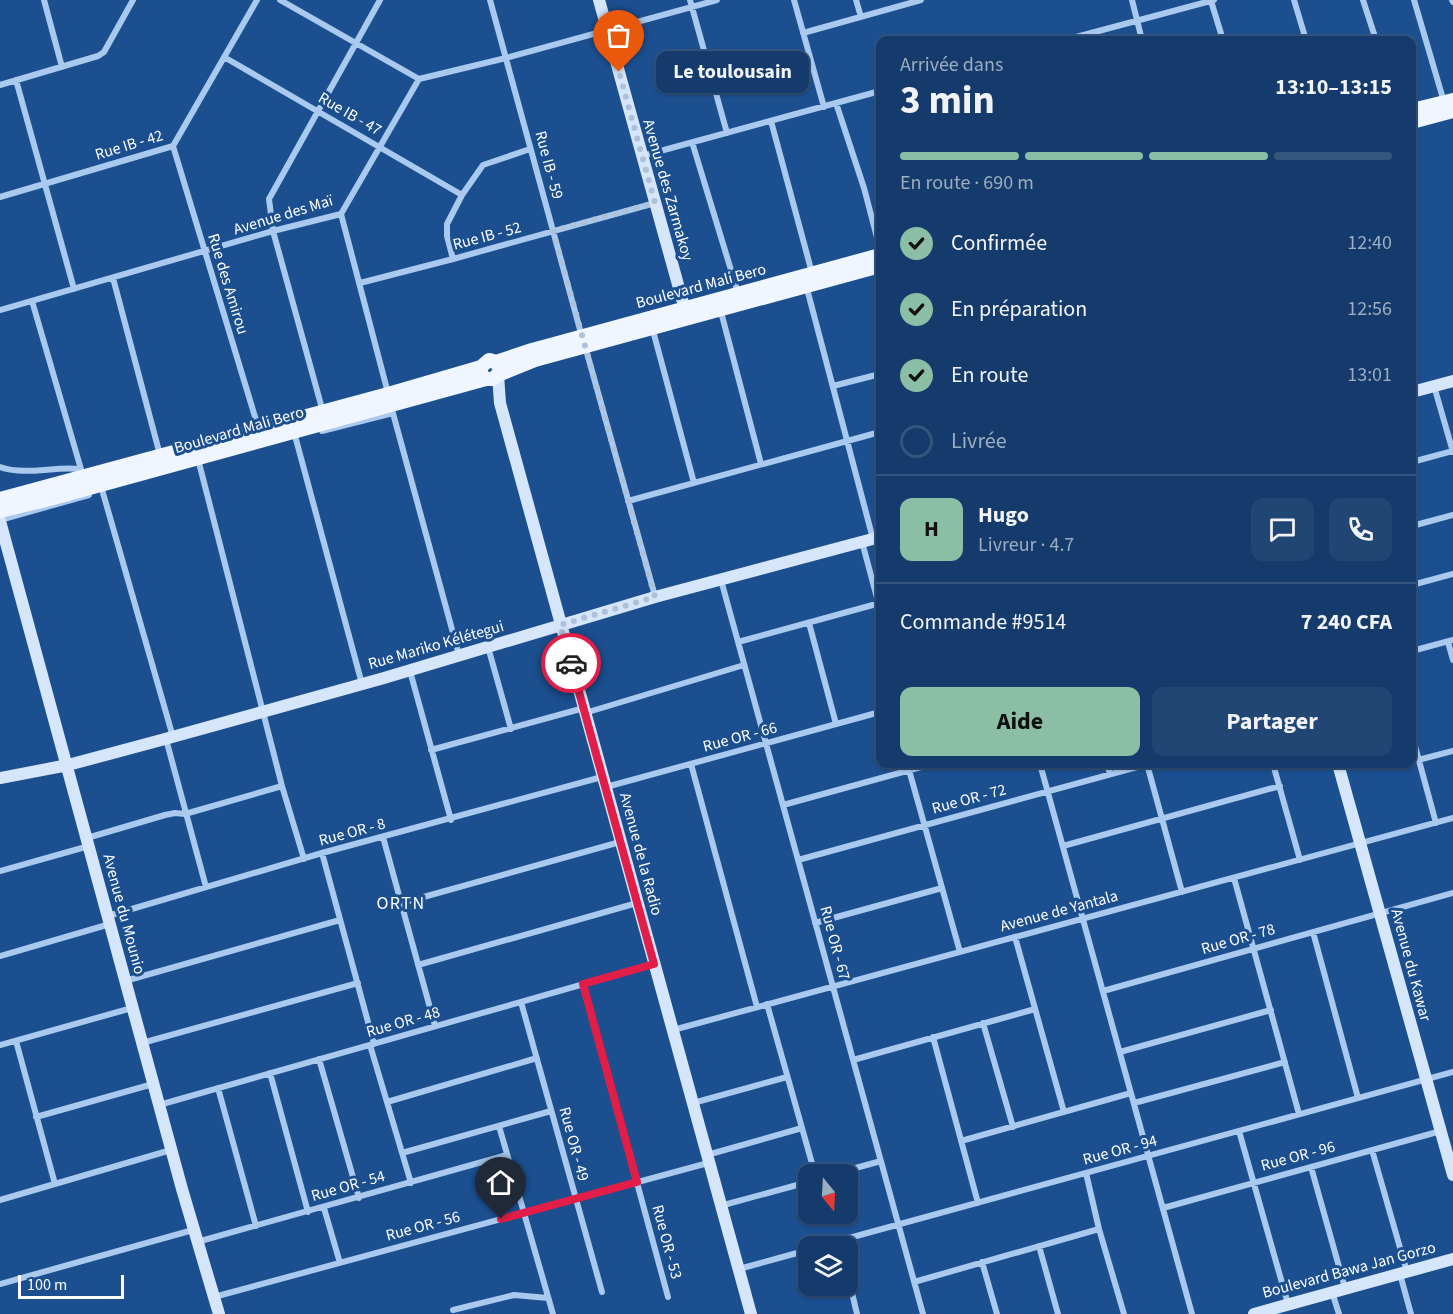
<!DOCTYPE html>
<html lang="fr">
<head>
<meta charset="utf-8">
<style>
	body { margin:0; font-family:"Source Sans 3",sans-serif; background:#214673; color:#f1f3f6; height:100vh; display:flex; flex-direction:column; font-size:22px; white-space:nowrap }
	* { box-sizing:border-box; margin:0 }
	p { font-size:20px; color:#9dadc1 }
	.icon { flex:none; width:33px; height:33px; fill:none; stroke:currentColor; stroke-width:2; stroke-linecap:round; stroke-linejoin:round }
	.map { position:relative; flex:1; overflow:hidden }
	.details { position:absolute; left:876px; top:36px; width:540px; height:732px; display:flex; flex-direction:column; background:#143b6b; border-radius:12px; box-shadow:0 2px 4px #0004,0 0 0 2px #33557e }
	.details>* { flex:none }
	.needle { width:39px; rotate:162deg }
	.fabs { position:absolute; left:798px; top:1164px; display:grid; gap:12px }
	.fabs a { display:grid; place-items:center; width:60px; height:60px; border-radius:12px; background:#143b6b; box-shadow:0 2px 4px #0004,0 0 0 2px #33557e; font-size:30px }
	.scale { position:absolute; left:18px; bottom:15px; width:106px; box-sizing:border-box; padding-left:6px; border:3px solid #fff; border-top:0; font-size:16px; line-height:21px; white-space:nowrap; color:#fff; -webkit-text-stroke:4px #1b4f8f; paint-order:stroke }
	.pin { position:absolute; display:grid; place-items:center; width:51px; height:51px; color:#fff; margin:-62px -26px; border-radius:50% 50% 50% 0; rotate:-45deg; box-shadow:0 0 6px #0007 }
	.pin .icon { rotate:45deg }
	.courier { position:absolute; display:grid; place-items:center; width:60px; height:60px; margin:-30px; border:4px solid #e11d48; border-radius:50%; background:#fff; color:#222; box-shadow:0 2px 8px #0007 }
	.bubble { position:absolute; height:42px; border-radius:12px; background:#143b6b; box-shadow:0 2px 4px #0004,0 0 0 2px #33557e; font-size:20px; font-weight:700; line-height:42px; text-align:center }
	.headline em { font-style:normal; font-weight:700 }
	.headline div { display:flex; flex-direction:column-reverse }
	.headline { display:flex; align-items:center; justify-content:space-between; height:102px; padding:0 24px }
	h1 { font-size:39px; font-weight:700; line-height:45px }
	.bar { display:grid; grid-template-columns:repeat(4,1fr); gap:9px 6px; align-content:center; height:72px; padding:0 24px }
	.bar i { height:8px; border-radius:4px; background:#33557e }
	.bar .current { background:#8abfa5 }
	.bar p { grid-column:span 4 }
	.line { display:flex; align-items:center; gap:15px; padding:0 24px; border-top:2px solid #33557e }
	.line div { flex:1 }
	.round { display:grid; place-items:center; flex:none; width:63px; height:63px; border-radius:12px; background:#214673 }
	ol { padding:0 24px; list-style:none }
	li { display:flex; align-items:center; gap:18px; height:66px }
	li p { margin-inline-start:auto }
	li .icon { padding:6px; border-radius:50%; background:#8abfa5; color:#111; stroke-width:4 }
	li:last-child { color:#9dadc1 }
	li i { width:33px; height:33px; border:3px solid #33557e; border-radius:50% }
	.action { display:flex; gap:12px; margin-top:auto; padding:12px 24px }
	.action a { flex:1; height:69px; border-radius:12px; background:#8abfa5; color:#111; font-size:24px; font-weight:700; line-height:69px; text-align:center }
	.action a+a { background:#214673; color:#f1f3f6 }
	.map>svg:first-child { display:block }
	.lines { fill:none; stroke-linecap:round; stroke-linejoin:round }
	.street { stroke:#a9c9ee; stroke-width:6 }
	.secondary { stroke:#d6e6fa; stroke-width:12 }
	.primary { stroke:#f0f6ff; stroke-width:14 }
	.done { stroke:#afc1d8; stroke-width:6; stroke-dasharray:0 10.8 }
	.route { stroke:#e11d48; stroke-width:8 }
	.labels { text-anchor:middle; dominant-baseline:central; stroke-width:6; stroke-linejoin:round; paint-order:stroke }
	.street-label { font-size:16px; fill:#fff; stroke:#1b4f8f }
	.neighbourhood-label { font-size:18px; letter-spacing:1.5px; fill:#fff; stroke:#1b4f8f }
</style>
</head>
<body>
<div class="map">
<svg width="1453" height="1314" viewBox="0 0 1453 1314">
	<rect width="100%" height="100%" fill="#1b4f8f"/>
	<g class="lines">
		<!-- street -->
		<path class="street" d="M44,0L62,67
			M280,0L419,79
			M490,0L582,337
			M690,0L727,133
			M794,0L824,107
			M856,0L861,17
			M1132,0L1142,40
			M1294,0L1306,40
			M1363,0L1376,40
			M1414,0L1444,102
			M1452,0L1453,2
			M1211,1L1223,40
			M803,33L921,0
			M1065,40L1214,0
			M224,57L462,195
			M16,80L74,289
			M0,85L98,56L104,52L133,0
			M836,103L864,188L880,249
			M771,121L812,273
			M692,142L738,293
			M173,146L259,430
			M642,156L880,91
			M0,197L173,146L257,0
			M341,214L388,393
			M453,259L447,236V224L462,195L483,165L530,149
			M113,278L160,455
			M360,283L453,259L655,203
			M806,285L873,539
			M32,301L83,476
			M720,308L761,464
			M0,310L273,231L341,214L419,79L506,58L717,0
			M652,327L694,483
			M585,346L655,596
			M833,386L880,374
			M1434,386L1453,452
			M391,406L459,655
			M323,412L273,231L269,199L380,0
			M322,431L393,413
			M294,432L362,684
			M198,459L282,786L304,859
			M1412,462L1453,451
			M0,467C27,476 53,466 80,469
			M101,486L173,737
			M628,501L880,432
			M0,520L89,495
			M1412,526L1453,515
			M862,542L880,609
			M721,580L923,1314
			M1412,585L1453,574
			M809,623L836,724
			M738,642L880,603
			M1448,642L1453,660
			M488,647L511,729
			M1412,651L1453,640
			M410,671L451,820
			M585,713L744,665
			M1412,735L1436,823
			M166,739L206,887
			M431,750L584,708
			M1418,760L1453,751
			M691,764L757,1007
			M1040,764L1192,1314
			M1107,764L1110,774
			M1147,764L1182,892
			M1273,764L1300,860
			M909,770L960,952
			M606,787L880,712
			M783,805L932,764
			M383,837L435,1026
			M87,838L165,815L175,813L185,814L282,786
			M1063,846L1280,786
			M322,853L374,1044
			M798,860L1148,764
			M0,871L89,846
			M1234,878L1299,1114
			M402,903L620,842
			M108,916L322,853L602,777
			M815,923L942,888
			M1313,932L1358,1098
			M1015,937L1064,1112
			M0,956L110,924
			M418,965L637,903
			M125,981L340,920
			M583,984L668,1297
			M1103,991L1453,893
			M521,1002L602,1292
			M767,1004L815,1174
			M983,1023L1013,1127
			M673,1030L1453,818
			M933,1037L978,1203
			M16,1041L55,1184
			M142,1043L358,983
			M0,1045L132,1008
			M370,1045L411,1183
			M1120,1052L1271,1010
			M319,1059L359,1198
			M853,1060L1035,1009
			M270,1073L308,1212
			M218,1088L256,1226
			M387,1102L537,1058
			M693,1103L787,1077
			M1134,1103L1285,1062
			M159,1105L654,964
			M36,1117L153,1084
			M499,1126L553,1314
			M1239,1131L1288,1304
			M961,1141L1131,1093
			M1372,1150L1407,1272
			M402,1153L551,1111
			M707,1155L802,1128
			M1311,1167L1345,1288
			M1086,1173L1099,1229L1124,1314
			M834,1174L881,1161
			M0,1200L171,1150
			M720,1206L808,1182
			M324,1208L340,1263
			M1163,1208L1441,1131
			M197,1242L507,1155
			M820,1246L1453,1072
			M1039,1246L1058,1314
			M982,1262L997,1314
			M739,1269L808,1250
			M1400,1274L1411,1314
			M848,1276L857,1314
			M914,1282L1099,1229
			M0,1284L193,1230
			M1332,1292L1339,1314
			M214,1297L708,1163
			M453,1310L514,1295L548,1298"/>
		<!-- secondary -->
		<path class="secondary" d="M599,0L687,317
			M498,375L500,403L751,1314
			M1412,392L1453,381
			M0,521L182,1189L219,1314
			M1338,764L1453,1175
			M0,778L68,765L165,739L384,678L655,597L880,537
			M1254,1314L1453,1259"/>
		<!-- primary -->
		<path class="primary" d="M1412,110L1453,100
			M1412,122L1453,111
			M496,362L532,350L880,255
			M498,375L535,360L880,266
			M0,499L388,394L481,367
			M0,511L46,500L486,379H493L500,372C500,365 496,361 489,360L481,367V374L486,379"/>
	</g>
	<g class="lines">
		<!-- done -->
		<path class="done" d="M571,663L560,625L655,597L553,231L655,203L619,72"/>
		<!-- route -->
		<path class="route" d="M501,1219L637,1182L583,984L654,964L571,663"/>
	</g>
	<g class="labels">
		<!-- street labels -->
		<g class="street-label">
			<text transform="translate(350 114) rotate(30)">Rue IB - 47</text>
			<text transform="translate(129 145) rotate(-17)">Rue IB - 42</text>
			<text transform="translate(549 165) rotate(75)">Rue IB - 59</text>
			<text transform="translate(668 190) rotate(74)">Avenue des Zarmakoy</text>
			<text transform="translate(283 215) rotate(-17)">Avenue des Maï</text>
			<text transform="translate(487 236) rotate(-15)">Rue IB - 52</text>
			<text transform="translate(228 284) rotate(73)">Rue des Amirou</text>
			<text transform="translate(701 286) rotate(-15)">Boulevard Mali Bero</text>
			<text transform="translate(239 430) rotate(-16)">Boulevard Mali Bero</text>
			<text transform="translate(436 645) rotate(-16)">Rue Mariko Kélétegui</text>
			<text transform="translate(740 737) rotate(-15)">Rue OR - 66</text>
			<text transform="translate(969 799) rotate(-15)">Rue OR - 72</text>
			<text transform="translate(352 832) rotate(-15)">Rue OR - 8</text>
			<text transform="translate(641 854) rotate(75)">Avenue de la Radio</text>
			<text transform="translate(1059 911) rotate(-15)">Avenue de Yantala</text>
			<text transform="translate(124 914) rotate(75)">Avenue du Mounio</text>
			<text transform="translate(1238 939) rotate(-16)">Rue OR - 78</text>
			<text transform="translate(835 943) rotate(75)">Rue OR - 67</text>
			<text transform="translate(1411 965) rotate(75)">Avenue du Kawar</text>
			<text transform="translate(403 1022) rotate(-16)">Rue OR - 48</text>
			<text transform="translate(574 1144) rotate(75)">Rue OR - 49</text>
			<text transform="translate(1120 1150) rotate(-15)">Rue OR - 94</text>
			<text transform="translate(1298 1156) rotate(-15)">Rue OR - 96</text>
			<text transform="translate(348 1186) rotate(-16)">Rue OR - 54</text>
			<text transform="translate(423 1226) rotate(-15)">Rue OR - 56</text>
			<text transform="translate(667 1242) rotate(75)">Rue OR - 53</text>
			<text transform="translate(1349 1270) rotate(-15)">Boulevard Bawa Jan Gorzo</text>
		</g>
		<!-- neighbourhood labels -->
		<g class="neighbourhood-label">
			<text x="401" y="903">ORTN</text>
		</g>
	</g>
</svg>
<div class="fabs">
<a><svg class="needle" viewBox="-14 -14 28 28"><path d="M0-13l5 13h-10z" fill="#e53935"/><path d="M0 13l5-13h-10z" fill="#9dadc1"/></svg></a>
<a><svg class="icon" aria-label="layers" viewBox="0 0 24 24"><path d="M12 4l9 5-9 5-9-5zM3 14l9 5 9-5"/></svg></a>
</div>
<div class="scale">100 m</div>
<div class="pin" style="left:619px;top:72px;background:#ea580c"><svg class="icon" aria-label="bag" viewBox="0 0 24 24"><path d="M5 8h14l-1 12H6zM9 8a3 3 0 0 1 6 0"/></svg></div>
<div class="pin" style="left:501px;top:1219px;background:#1f2937"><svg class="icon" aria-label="home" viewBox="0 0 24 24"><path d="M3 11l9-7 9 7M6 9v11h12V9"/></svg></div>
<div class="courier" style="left:571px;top:663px"><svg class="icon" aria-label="car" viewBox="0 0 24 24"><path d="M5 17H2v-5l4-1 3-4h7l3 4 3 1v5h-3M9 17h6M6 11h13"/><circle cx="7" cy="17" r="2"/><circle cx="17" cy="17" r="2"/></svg></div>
<div class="bubble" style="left:656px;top:51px;width:153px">Le toulousain</div>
<section class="details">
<div class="headline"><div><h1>3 min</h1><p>Arrivée dans</p></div><em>13:10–13:15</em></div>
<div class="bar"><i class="current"></i><i class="current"></i><i class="current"></i><i></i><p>En route · 690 m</p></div>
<ol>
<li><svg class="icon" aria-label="check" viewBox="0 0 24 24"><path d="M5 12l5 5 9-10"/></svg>Confirmée<p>12:40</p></li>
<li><svg class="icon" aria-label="check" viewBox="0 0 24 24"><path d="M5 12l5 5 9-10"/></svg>En préparation<p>12:56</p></li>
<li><svg class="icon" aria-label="check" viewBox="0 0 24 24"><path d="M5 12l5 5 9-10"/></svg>En route<p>13:01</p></li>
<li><i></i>Livrée</li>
</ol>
<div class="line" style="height:108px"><b class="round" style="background:#8abfa5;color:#111">H</b><div><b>Hugo</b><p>Livreur · 4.7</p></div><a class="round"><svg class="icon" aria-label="chat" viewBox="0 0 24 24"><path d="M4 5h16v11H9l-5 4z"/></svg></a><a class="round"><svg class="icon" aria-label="phone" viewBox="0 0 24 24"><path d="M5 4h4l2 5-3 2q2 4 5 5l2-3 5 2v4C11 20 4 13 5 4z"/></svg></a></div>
<div class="line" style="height:78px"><div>Commande #9514</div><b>7 240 CFA</b></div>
<div class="action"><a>Aide</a><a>Partager</a></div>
</section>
</div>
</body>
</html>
